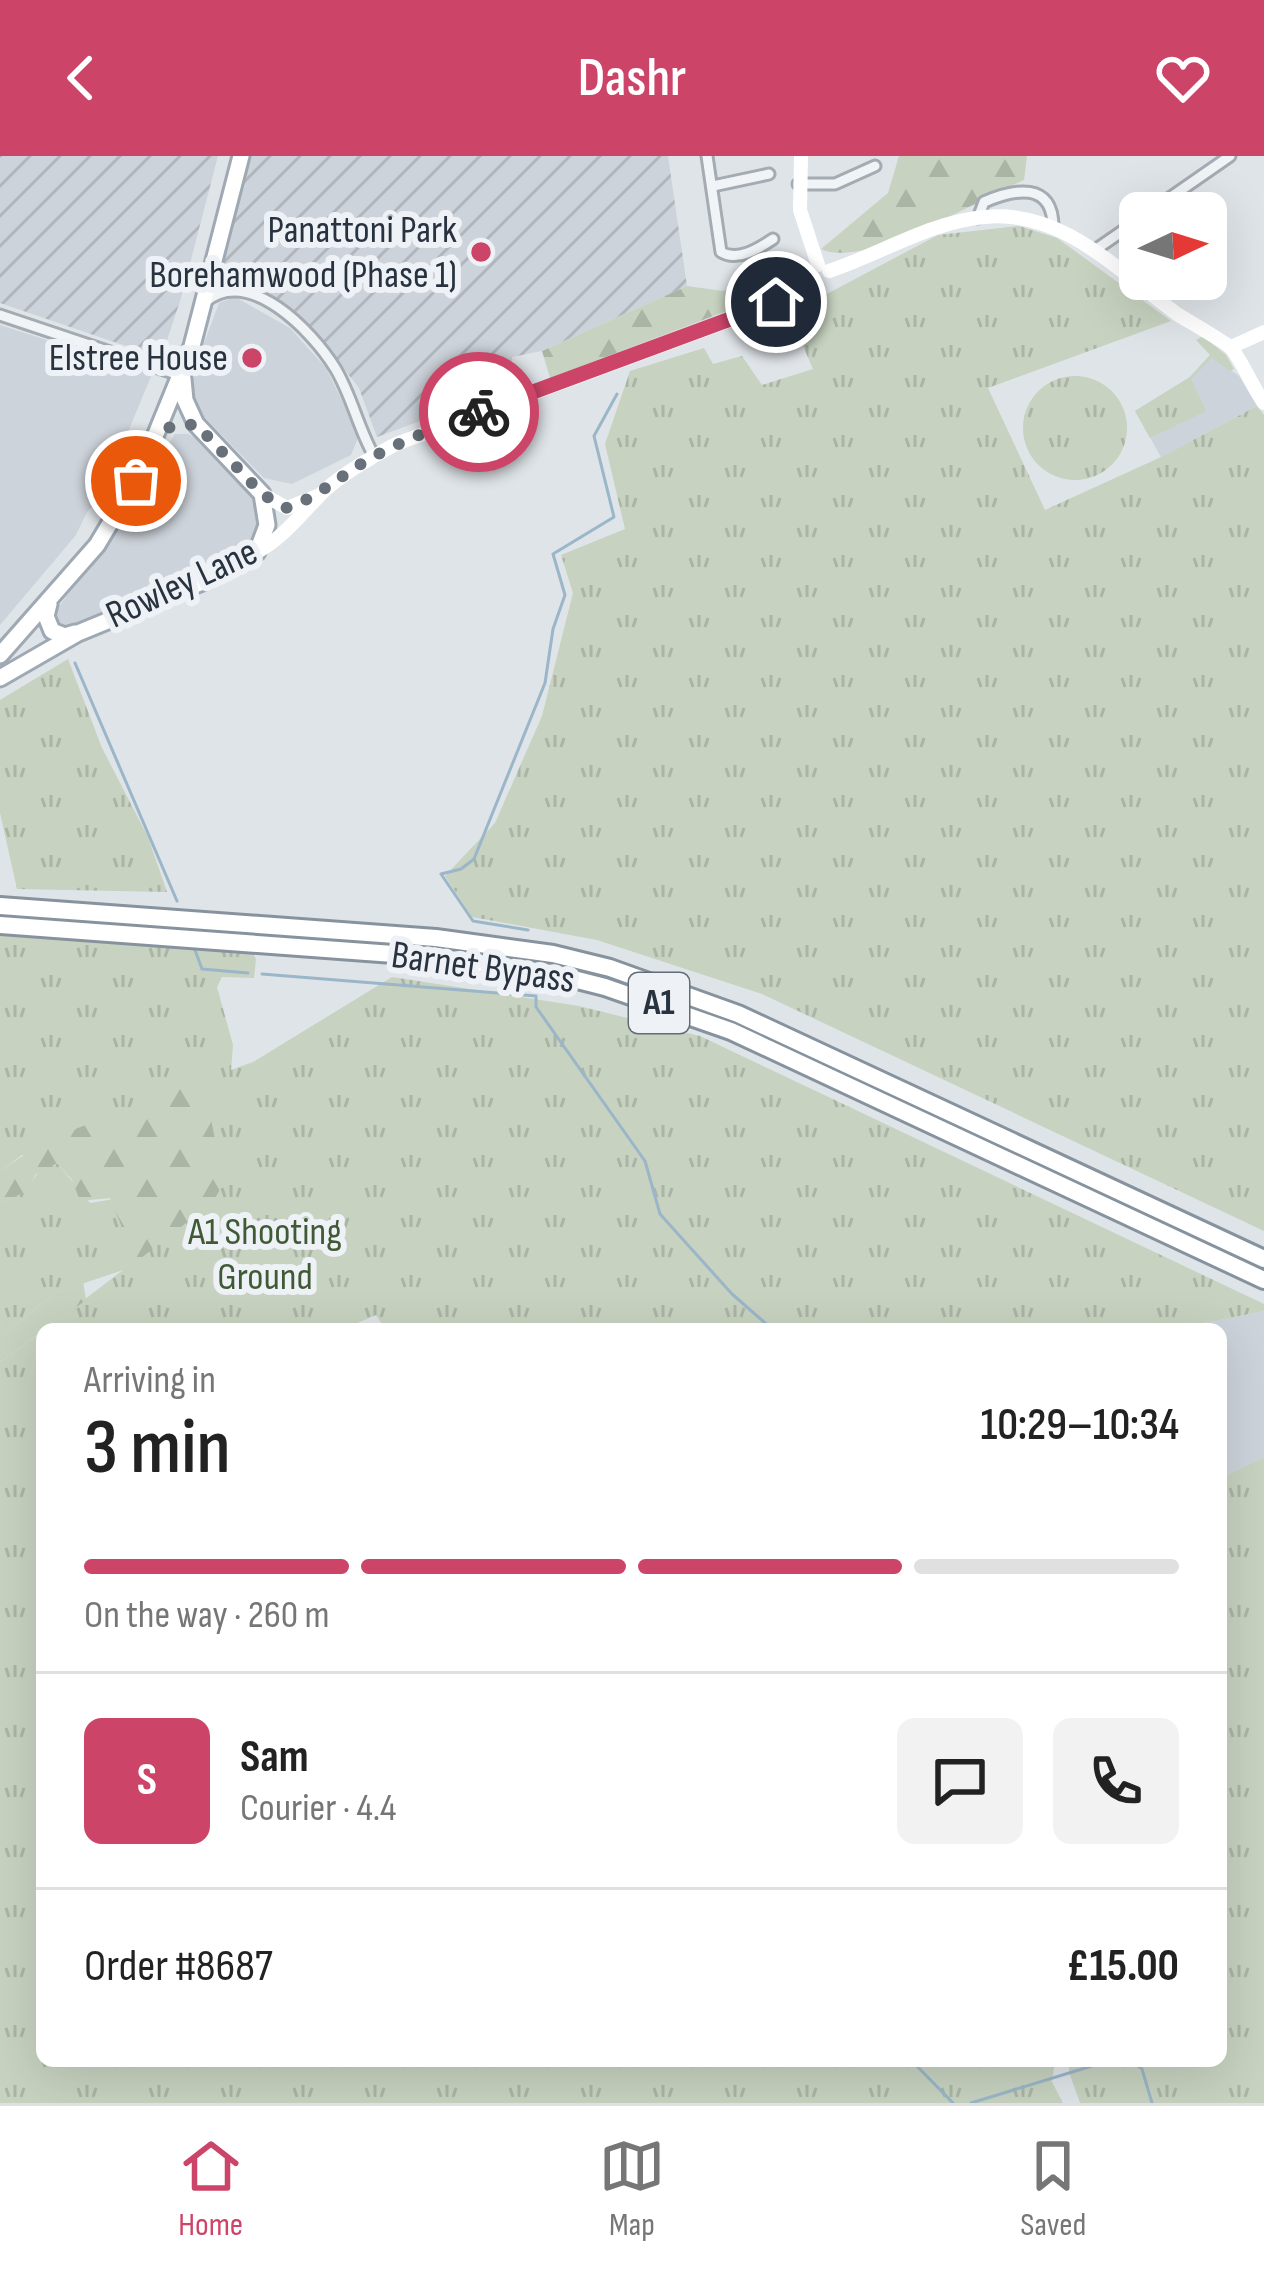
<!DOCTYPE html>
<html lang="en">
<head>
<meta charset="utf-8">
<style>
	body { margin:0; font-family:"Sofia Sans Condensed",sans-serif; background:#f2f2f2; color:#222; height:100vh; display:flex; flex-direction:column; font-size:45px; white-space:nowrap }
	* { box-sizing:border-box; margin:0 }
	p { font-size:39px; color:#767676 }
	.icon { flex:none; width:66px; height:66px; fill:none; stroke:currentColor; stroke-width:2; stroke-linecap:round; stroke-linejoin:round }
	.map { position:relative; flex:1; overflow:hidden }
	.details { position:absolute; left:36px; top:1167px; width:1191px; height:744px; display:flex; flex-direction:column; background:#fff; border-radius:18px; box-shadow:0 12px 48px #0002 }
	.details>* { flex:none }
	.needle { width:78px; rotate:86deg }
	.tools { position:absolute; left:1119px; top:36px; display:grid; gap:24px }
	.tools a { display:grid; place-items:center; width:108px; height:108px; border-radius:18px; background:#fff; box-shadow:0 12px 48px #0002; font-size:60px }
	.pin { position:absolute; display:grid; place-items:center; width:102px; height:102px; color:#fff; margin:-51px; border:6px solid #fff; border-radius:50%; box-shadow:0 3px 12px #0007 }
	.courier { position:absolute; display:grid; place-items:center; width:120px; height:120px; margin:-60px; border:9px solid #cc4569; border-radius:50%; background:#fff; color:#222; box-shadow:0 3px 15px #0007 }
	.headline em { font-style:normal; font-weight:600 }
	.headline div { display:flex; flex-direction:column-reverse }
	.headline { display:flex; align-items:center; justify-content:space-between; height:204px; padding:0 48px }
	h1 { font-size:78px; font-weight:600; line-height:90px }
	.bar { display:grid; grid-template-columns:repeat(4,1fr); gap:18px 12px; align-content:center; height:144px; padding:0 48px }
	.bar i { height:15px; border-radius:9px; background:#e0e0e0 }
	.bar .on { background:#cc4569 }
	.bar p { grid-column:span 4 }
	.line { display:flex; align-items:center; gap:30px; padding:0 48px; border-top:3px solid #e0e0e0 }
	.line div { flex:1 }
	.round { display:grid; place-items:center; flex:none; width:126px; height:126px; border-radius:18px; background:#f2f2f2 }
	header { display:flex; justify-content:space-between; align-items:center; height:156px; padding:0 48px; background:#cc4569; color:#fff; font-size:54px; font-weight:600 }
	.menu { display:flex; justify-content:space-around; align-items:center; height:168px; border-top:3px solid #e0e0e0; background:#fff; font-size:33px; color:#767676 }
	.menu a { display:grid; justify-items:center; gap:6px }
	.menu .on { color:#cc4569 }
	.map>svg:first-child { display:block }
	.built { fill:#cdd3da }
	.industrial { fill:url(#industrial-furrows) }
	.grass { fill:url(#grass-tufts) }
	.forest { fill:url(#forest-firs) }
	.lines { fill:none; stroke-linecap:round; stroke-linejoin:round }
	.stream { stroke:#9ab6c8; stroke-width:3 }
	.street-casing { stroke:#a4abb2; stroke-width:15 }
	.primary-casing { stroke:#9ea9b3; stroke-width:21 }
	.highway-casing { stroke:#86939e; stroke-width:22 }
	.street { stroke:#f1f4f6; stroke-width:9 }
	.secondary { stroke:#fff; stroke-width:14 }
	.primary { stroke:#fff; stroke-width:15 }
	.highway { stroke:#fff; stroke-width:16 }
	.done { stroke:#68717a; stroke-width:12; stroke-dasharray:0 21.6 }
	.route { stroke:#cc4569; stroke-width:15 }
	.poi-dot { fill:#cc4569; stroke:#eef2f6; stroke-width:4.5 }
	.labels { text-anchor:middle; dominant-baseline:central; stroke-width:12; stroke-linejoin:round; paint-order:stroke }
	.shield { fill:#eef2f6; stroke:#636c76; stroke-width:3 }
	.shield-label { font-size:36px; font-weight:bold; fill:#28333f }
	.poi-label { font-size:39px; fill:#28333f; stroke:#eef2f6; text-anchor:end }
	.street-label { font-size:39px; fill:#28333f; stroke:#eef2f6 }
	.park-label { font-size:39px; fill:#415a36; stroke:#eef2f6 }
</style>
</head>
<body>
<header><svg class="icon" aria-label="back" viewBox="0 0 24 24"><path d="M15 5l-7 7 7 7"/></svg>Dashr<svg class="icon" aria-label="heart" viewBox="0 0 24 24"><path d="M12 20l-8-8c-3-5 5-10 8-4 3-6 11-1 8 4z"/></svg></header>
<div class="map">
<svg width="1264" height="1947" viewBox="0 0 1264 1947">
	<defs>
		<pattern id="industrial-furrows" width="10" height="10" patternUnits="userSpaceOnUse" patternTransform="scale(3)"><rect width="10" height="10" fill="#cdd3da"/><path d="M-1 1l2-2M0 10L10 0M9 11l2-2" fill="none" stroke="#b0b6bc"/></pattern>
		<pattern id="grass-tufts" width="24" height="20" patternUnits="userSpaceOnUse" patternTransform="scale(3)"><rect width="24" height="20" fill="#c7d2c0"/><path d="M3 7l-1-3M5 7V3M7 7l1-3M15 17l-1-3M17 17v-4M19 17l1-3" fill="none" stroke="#abb5a6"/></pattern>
		<pattern id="forest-firs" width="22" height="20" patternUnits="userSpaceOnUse" patternTransform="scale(3)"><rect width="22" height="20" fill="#c7d2c0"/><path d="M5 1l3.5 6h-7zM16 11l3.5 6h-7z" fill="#abb5a6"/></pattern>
	</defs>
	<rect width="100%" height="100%" fill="#dfe4e8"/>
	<!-- built -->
	<path class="built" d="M235,141L290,172L326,212L359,279L351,299L292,328L264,322L196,253L191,242V222L219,147Z
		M0,169L152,218L101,341L87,356L76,379L0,469Z
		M1210,199L1239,220L1257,250L1161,301L1135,255L1190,221Z
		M175,278H188L198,283L253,340L259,355L255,384L238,402L69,472L60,469L56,454L106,389Z
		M1264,1155V1301L1221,1322V1173H1175Z"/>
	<!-- industrial -->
	<path class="industrial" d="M0,0H218L181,142L161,202L0,147Z
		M247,0H668L687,130L542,195L512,201V231L377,281L359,232L319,181L273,143L242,126L216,133Z"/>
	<!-- grass -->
	<path class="grass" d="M1019,70L1057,82L1171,165L988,232L1045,354L1161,301L1257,250L1264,259V1075L762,838L597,784L472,761L445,720L495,667L542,560L573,437L561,399L625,373L605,288L630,215L704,192L713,208L742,200L762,229L813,213L789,158L938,79Z
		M1203,180L1226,199L1234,213L1230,215L1212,202L1191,223L1206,255L1150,282L1135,255L1190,221L1210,199L1196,184Z
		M1023 272a52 52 0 1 1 104 0a52 52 0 1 1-104 0Z
		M68,503L102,592L148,681L167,736L17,733L0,657V544Z
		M0,777L250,792L256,803L254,822L222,821L217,831L233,889L231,914L253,906L392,821L579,850L700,880L1264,1148V1155L1175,1173H385L376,1159L344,1173H46L123,1114L55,1137L0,1182V1047L27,1035C34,1021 40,1011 57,1007L90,1047L224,1025L22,999L0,1015Z
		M42,1176V1905H1055L1052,1926L1063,1947H0V1206Z
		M1264,1301V1947H1080L1069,1916V1905H1221V1322Z"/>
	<!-- forest -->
	<path class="forest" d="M899,0H1027L1024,24C981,42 863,114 821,93L888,37Z
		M802,104L799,116L782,134L550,222L542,195L687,130L723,135L776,118Z
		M203,925L224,1026L213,1046L136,1106L110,1042L80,1045L72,1024L57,1007L35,1019L28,1035L0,1047V1015C60,972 135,951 203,925Z
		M83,1125L86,1144L0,1206V1182L55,1137Z"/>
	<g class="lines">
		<!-- stream -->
		<path class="stream" d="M75,507L177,745
			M528,774L473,765L441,718L461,713L474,703L545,527L553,473L565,439L553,398L614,361L594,280L617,238
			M195,794L202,813L248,817
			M262,818L536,840V851L645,1005L660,1058L732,1138L772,1173
			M912,1905L953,1947
			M1132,1905L1142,1913L1152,1947
			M971,1947L1108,1905"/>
		<defs>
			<path id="street" d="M707,0L721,96C737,106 758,93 773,83
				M798,28H835L875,10
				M713,30L769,18
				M1148,57L1230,0
				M978,62L984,46C1014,33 1053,25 1053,71
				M1095,94L1140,63
				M205,146C249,109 312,175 335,212C352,240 358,272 374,300
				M0,159L182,220"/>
			<path id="primary" d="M49,448L46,460L52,475L65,480L75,477
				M0,499L97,389L140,317L192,190L241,0
				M0,522L78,477L207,424L257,396L267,369L262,338L196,268L185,244L183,223"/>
			<path id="highway" d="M0,750L436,782L553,798L610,812L738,858L1264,1103
				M0,769L434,801L550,817L605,831L731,875L1264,1124"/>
		</defs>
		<!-- street casing -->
		<use href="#street" class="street-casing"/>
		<!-- primary casing -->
		<use href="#primary" class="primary-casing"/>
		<!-- highway casing -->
		<use href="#highway" class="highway-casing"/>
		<!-- street -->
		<use href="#street" class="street"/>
		<!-- secondary -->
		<path class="secondary" d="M801,0L800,54L818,109
			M829,115C881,98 929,66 985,61C1063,53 1119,116 1177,158C1188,165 1225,186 1231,192C1241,203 1253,232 1264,247
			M1231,191L1264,176
			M262,338L287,352L320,339
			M257,396C283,382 302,357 322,337C343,317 371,302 396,288L736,162L776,146L814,122"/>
		<!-- primary -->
		<use href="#primary" class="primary"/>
		<!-- highway -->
		<use href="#highway" class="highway"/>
	</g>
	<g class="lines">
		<!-- done -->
		<path class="done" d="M136,325L153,288L166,272L196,268L262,338L287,352C320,340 341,319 371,302C405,283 442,270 479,256"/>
		<!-- route -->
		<path class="route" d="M479,256L776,146"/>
	</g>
	<!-- markers -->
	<g class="poi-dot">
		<circle cx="481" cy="96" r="12"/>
		<circle cx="252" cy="202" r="12"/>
	</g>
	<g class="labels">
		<!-- shield labels -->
		<rect class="shield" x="629" y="817" width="60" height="60" rx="9"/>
		<g class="shield-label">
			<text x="659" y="847">A1</text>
		</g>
		<!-- poi labels -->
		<g class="poi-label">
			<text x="457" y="74">Panattoni Park<tspan x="457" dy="45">Borehamwood (Phase 1)</tspan></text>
			<text x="228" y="202">Elstree House</text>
		</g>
		<!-- street labels -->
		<g class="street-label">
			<text transform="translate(182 428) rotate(-25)">Rowley Lane</text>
			<text transform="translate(483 812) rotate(8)">Barnet Bypass</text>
		</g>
		<!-- park labels -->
		<g class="park-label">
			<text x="265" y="1076">A1 Shooting<tspan x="265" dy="45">Ground</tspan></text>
		</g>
	</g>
</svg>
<div class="tools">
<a><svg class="needle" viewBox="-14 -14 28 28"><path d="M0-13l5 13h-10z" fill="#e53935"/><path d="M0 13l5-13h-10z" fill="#767676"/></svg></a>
</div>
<div class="pin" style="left:136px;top:325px;background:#ea580c"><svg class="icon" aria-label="bag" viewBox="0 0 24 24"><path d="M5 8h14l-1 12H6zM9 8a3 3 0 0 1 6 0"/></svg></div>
<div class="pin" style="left:776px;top:146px;background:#1f2937"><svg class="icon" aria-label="home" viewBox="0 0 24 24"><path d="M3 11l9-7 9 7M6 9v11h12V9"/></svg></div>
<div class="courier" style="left:479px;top:256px"><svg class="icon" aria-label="bike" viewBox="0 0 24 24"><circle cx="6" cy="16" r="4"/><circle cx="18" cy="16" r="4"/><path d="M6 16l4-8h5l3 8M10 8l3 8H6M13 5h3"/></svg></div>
<section class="details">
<div class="headline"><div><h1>3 min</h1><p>Arriving in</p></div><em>10:29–10:34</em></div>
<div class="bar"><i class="on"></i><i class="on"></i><i class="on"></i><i></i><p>On the way · 260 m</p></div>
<div class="line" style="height:216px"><b class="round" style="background:#cc4569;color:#fff">S</b><div><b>Sam</b><p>Courier · 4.4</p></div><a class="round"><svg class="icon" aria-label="chat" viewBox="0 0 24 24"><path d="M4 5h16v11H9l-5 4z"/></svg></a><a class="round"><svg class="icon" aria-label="phone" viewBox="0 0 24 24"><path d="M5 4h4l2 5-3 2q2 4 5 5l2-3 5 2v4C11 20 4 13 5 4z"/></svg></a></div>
<div class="line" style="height:156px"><div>Order #8687</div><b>£15.00</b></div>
</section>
</div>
<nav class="menu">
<a class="on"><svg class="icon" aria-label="home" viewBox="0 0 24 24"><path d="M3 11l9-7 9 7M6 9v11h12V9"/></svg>Home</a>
<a><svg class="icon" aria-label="map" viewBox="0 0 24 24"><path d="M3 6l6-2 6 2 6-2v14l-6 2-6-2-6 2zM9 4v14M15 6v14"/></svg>Map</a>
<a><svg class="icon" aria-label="saved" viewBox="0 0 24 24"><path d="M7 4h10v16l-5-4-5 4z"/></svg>Saved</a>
</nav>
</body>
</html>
